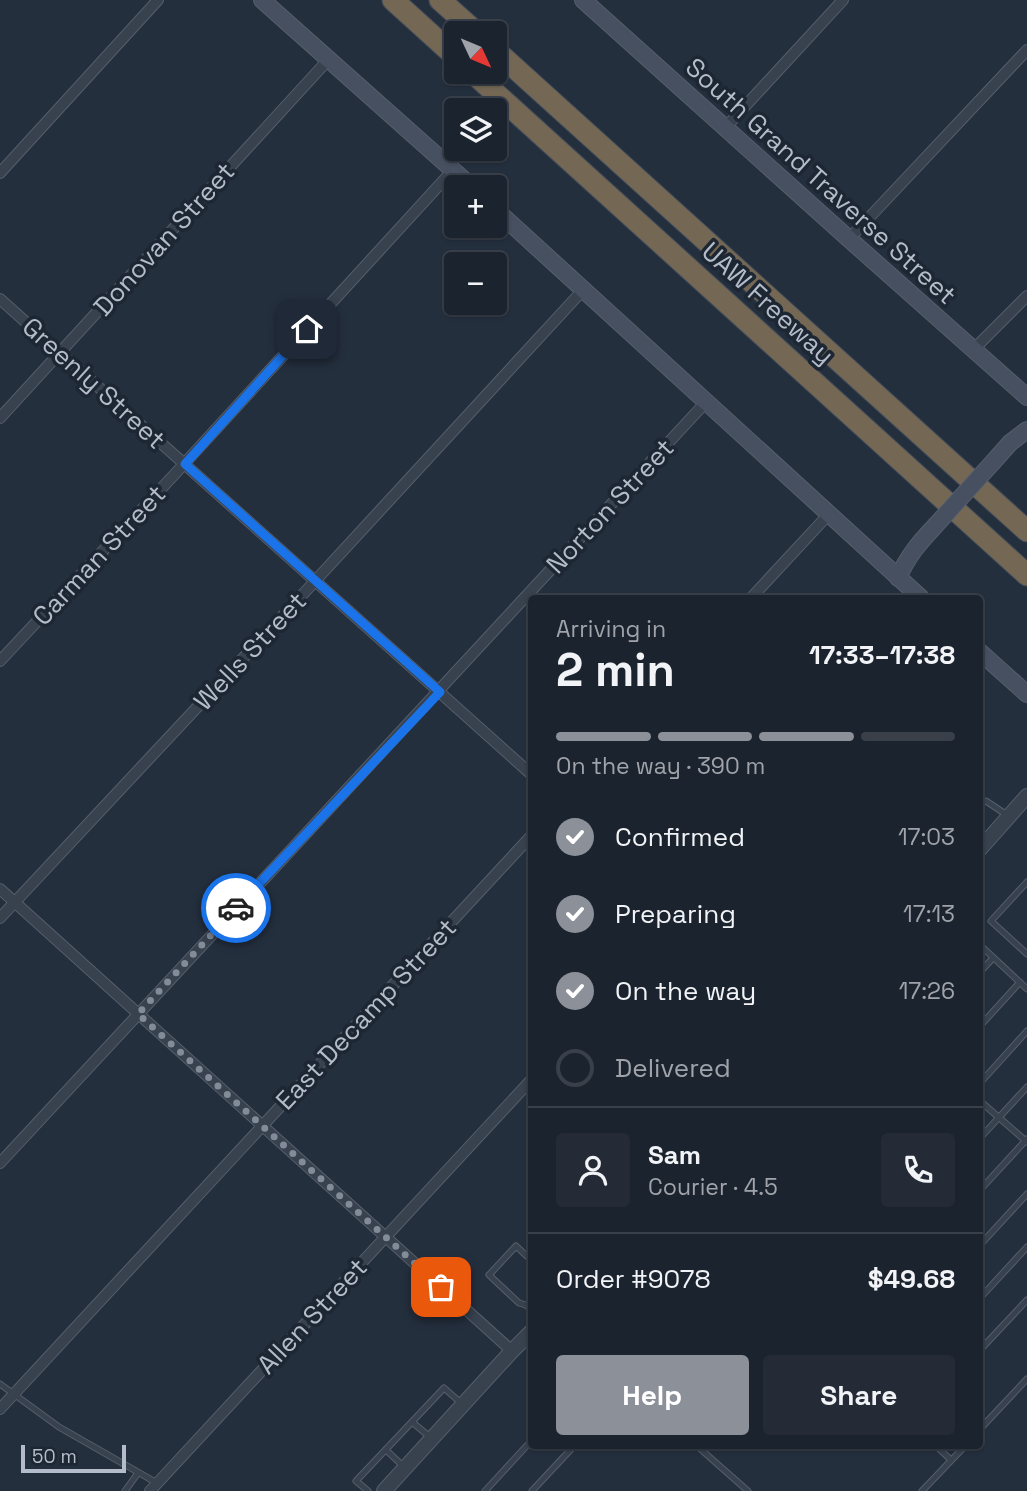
<!DOCTYPE html>
<html lang="en">
<head>
<meta charset="utf-8">
<style>
	body { margin:0; font-family:"Space Grotesk",sans-serif; background:#242b36; color:#f1f3f6; height:100vh; display:flex; flex-direction:column; font-size:26px; white-space:nowrap }
	* { box-sizing:border-box; margin:0 }
	p { font-size:23px; color:#a0a4aa }
	.icon { flex:none; width:38px; height:38px; fill:none; stroke:currentColor; stroke-width:2; stroke-linecap:round; stroke-linejoin:round }
	.map { position:relative; flex:1; overflow:hidden }
	.side { position:absolute; left:528px; top:595px; width:455px; height:854px; display:flex; flex-direction:column; background:#1b232e; border-radius:7px; box-shadow:0 2px 5px #0004,0 0 0 2px #39404a }
	.side>* { flex:none }
	.needle { width:46px; rotate:134deg }
	.buttons { position:absolute; left:444px; top:21px; display:grid; gap:14px }
	.buttons a { display:grid; place-items:center; width:63px; height:63px; border-radius:7px; background:#1b232e; box-shadow:0 2px 5px #0004,0 0 0 2px #39404a; font-size:35px }
	.scale { position:absolute; left:21px; bottom:18px; width:105px; box-sizing:border-box; padding-left:7px; border:4px solid #b4bcc9; border-top:0; font-size:19px; line-height:24px; white-space:nowrap; color:#b4bcc9; -webkit-text-stroke:5px #1d2633; paint-order:stroke }
	.pin { position:absolute; display:grid; place-items:center; width:60px; height:60px; color:#fff; margin:-30px; border-radius:14px; box-shadow:0 4px 10px #0006 }
	.courier { position:absolute; display:grid; place-items:center; width:70px; height:70px; margin:-35px; border:5px solid #1a73e8; border-radius:50%; background:#fff; color:#222; box-shadow:0 2px 9px #0007 }
	.head em { font-style:normal; font-weight:600 }
	.head div { display:flex; flex-direction:column-reverse }
	.head { display:flex; align-items:center; justify-content:space-between; height:119px; padding:0 28px }
	h1 { font-size:46px; font-weight:600; line-height:52px }
	.bar { display:grid; grid-template-columns:repeat(4,1fr); gap:10px 7px; align-content:center; height:84px; padding:0 28px }
	.bar i { height:9px; border-radius:5px; background:#39404a }
	.bar .active { background:#8c9099 }
	.bar p { grid-column:span 4 }
	.line { display:flex; align-items:center; gap:18px; padding:0 28px; border-top:2px solid #39404a }
	.line div { flex:1 }
	.round { display:grid; place-items:center; flex:none; width:74px; height:74px; border-radius:7px; background:#242b36 }
	ol { padding:0 28px; list-style:none }
	li { display:flex; align-items:center; gap:21px; height:77px }
	li p { margin-inline-start:auto }
	li .icon { padding:7px; border-radius:50%; background:#8c9099; color:#fff; stroke-width:4 }
	li:last-child { color:#a0a4aa }
	li i { width:38px; height:38px; border:4px solid #39404a; border-radius:50% }
	.cta { display:flex; gap:14px; margin-top:auto; padding:14px 28px }
	.cta a { flex:1; height:80px; border-radius:7px; background:#8c9099; color:#fff; font-size:28px; font-weight:600; line-height:80px; text-align:center }
	.cta a+a { background:#242b36; color:#f1f3f6 }
	.map>svg:first-child { display:block }
	.lines { fill:none; stroke-linecap:round; stroke-linejoin:round }
	.service-casing { stroke:#565f6c; stroke-width:7 }
	.minor-casing { stroke:#565f6c; stroke-width:12 }
	.tertiary-casing { stroke:#565f6c; stroke-width:16 }
	.secondary-casing { stroke:#565f6c; stroke-width:18 }
	.motorway-casing { stroke:#434c59; stroke-width:23 }
	.service { stroke:#38414e; stroke-width:5 }
	.minor { stroke:#38414e; stroke-width:10 }
	.tertiary { stroke:#38414e; stroke-width:14 }
	.secondary { stroke:#465061; stroke-width:16 }
	.motorway { stroke:#746855; stroke-width:21 }
	.secondary-bridge-casing { stroke:#565f6c; stroke-width:18; stroke-linecap:butt }
	.secondary-bridge { stroke:#465061; stroke-width:16 }
	.done { stroke:#828b98; stroke-width:7; stroke-dasharray:0 12.6 }
	.route { stroke:#1a73e8; stroke-width:9 }
	.labels { text-anchor:middle; dominant-baseline:central; stroke-width:7; stroke-linejoin:round; paint-order:stroke }
	.street-label { font-size:26px; fill:#b4bcc9; stroke:#1d2633 }
</style>
</head>
<body>
<div class="map">
<svg width="1027" height="1491" viewBox="0 0 1027 1491">
	<rect width="100%" height="100%" fill="#242f3e"/>
	<g class="lines">
		<defs>
			<path id="service" d="M980,803L986,801L1007,815
				M1027,882L991,921L1027,954
				M980,945L1027,989
				M980,972L993,958
				M980,1026L1020,982
				M980,1083L1027,1031
				M980,1101L1027,1142
				M980,1138L1027,1087
				M980,1190L1027,1139
				M980,1245L1027,1194
				M532,1261L516,1246L489,1275L519,1303L526,1305L532,1311
				M980,1298L1027,1247
				M980,1350L1027,1300
				M0,1384L59,1427L157,1483
				M412,1422L430,1437
				M980,1429L1027,1379
				M697,1446L748,1491
				M936,1446L951,1460
				M386,1450L403,1466
				M125,1491L138,1473
				M368,1491L356,1481L444,1388L461,1403
				M485,1491L532,1440
				M532,1491L574,1446
				M922,1491L965,1446"/>
			<path id="minor" d="M725,128L843,0
				M0,173L158,0
				M849,239L1027,50
				M0,299L532,775
				M973,350L1027,296
				M0,418L328,60
				M751,598L828,515
				M0,661L173,476L453,170
				M0,889L512,1351
				M0,918L304,593L583,290
				M0,1163C235,909 472,657 706,402
				M0,1409L532,835
				M150,1491L532,1079"/>
			<path id="tertiary" d="M980,849L1027,796
				M384,1491L512,1351L532,1331"/>
			<path id="secondary" d="M262,0L472,187
				M583,0L849,239L1027,397
				M495,209L921,598
				M994,461L1010,443L1027,430
				M898,578C908,556 918,544 935,526
				M980,652L1027,694"/>
			<path id="motorway" d="M393,0L457,58
				M440,0L477,33
				M495,50L1027,531
				M472,72L1027,575"/>
		</defs>
		<!-- service casing -->
		<use href="#service" class="service-casing"/>
		<!-- minor casing -->
		<use href="#minor" class="minor-casing"/>
		<!-- tertiary casing -->
		<use href="#tertiary" class="tertiary-casing"/>
		<!-- secondary casing -->
		<use href="#secondary" class="secondary-casing"/>
		<!-- motorway casing -->
		<use href="#motorway" class="motorway-casing"/>
		<!-- service -->
		<use href="#service" class="service"/>
		<!-- minor -->
		<use href="#minor" class="minor"/>
		<!-- tertiary -->
		<use href="#tertiary" class="tertiary"/>
		<!-- secondary -->
		<use href="#secondary" class="secondary"/>
		<!-- motorway -->
		<use href="#motorway" class="motorway"/>
		<defs>
			<path id="secondary-bridge" d="M935,526L994,461"/>
		</defs>
		<!-- secondary-bridge casing -->
		<use href="#secondary-bridge" class="secondary-bridge-casing"/>
		<!-- secondary-bridge -->
		<use href="#secondary-bridge" class="secondary-bridge"/>
	</g>
	<g class="lines">
		<!-- done -->
		<path class="done" d="M236,908L138,1014L441,1287"/>
		<!-- route -->
		<path class="route" d="M236,908L440,692L185,464L307,329"/>
	</g>
	<g class="labels">
		<!-- street labels -->
		<g class="street-label">
			<text transform="translate(821 181) rotate(42)">South Grand Traverse Street</text>
			<text transform="translate(164 239) rotate(-48)">Donovan Street</text>
			<text transform="translate(768 303) rotate(42)">UAW Freeway</text>
			<text transform="translate(94 383) rotate(42)">Greenly Street</text>
			<text transform="translate(610 506) rotate(-47)">Norton Street</text>
			<text transform="translate(99 555) rotate(-47)">Carman Street</text>
			<text transform="translate(250 651) rotate(-47)">Wells Street</text>
			<text transform="translate(366 1014) rotate(-47)">East Decamp Street</text>
			<text transform="translate(312 1316) rotate(-47)">Allen Street</text>
		</g>
	</g>
</svg>
<div class="buttons">
<a><svg class="needle" viewBox="-14 -14 28 28"><path d="M0-13l5 13h-10z" fill="#e53935"/><path d="M0 13l5-13h-10z" fill="#a0a4aa"/></svg></a>
<a><svg class="icon" aria-label="layers" viewBox="0 0 24 24"><path d="M12 4l9 5-9 5-9-5zM3 14l9 5 9-5"/></svg></a>
<a>+</a>
<a>−</a>
</div>
<div class="scale">50 m</div>
<div class="pin" style="left:441px;top:1287px;background:#ea580c"><svg class="icon" aria-label="bag" viewBox="0 0 24 24"><path d="M5 8h14l-1 12H6zM9 8a3 3 0 0 1 6 0"/></svg></div>
<div class="pin" style="left:307px;top:329px;background:#1f2937"><svg class="icon" aria-label="home" viewBox="0 0 24 24"><path d="M3 11l9-7 9 7M6 9v11h12V9"/></svg></div>
<div class="courier" style="left:236px;top:908px"><svg class="icon" aria-label="car" viewBox="0 0 24 24"><path d="M5 17H2v-5l4-1 3-4h7l3 4 3 1v5h-3M9 17h6M6 11h13"/><circle cx="7" cy="17" r="2"/><circle cx="17" cy="17" r="2"/></svg></div>
<section class="side">
<div class="head"><div><h1>2 min</h1><p>Arriving in</p></div><em>17:33–17:38</em></div>
<div class="bar"><i class="active"></i><i class="active"></i><i class="active"></i><i></i><p>On the way · 390 m</p></div>
<ol>
<li><svg class="icon" aria-label="check" viewBox="0 0 24 24"><path d="M5 12l5 5 9-10"/></svg>Confirmed<p>17:03</p></li>
<li><svg class="icon" aria-label="check" viewBox="0 0 24 24"><path d="M5 12l5 5 9-10"/></svg>Preparing<p>17:13</p></li>
<li><svg class="icon" aria-label="check" viewBox="0 0 24 24"><path d="M5 12l5 5 9-10"/></svg>On the way<p>17:26</p></li>
<li><i></i>Delivered</li>
</ol>
<div class="line" style="height:126px"><a class="round"><svg class="icon" aria-label="person" viewBox="0 0 24 24"><circle cx="12" cy="8" r="4"/><path d="M4 21q1-7 8-7t8 7"/></svg></a><div><b>Sam</b><p>Courier · 4.5</p></div><a class="round"><svg class="icon" aria-label="phone" viewBox="0 0 24 24"><path d="M5 4h4l2 5-3 2q2 4 5 5l2-3 5 2v4C11 20 4 13 5 4z"/></svg></a></div>
<div class="line" style="height:91px"><div>Order #9078</div><b>$49.68</b></div>
<div class="cta"><a>Help</a><a>Share</a></div>
</section>
</div>
</body>
</html>
